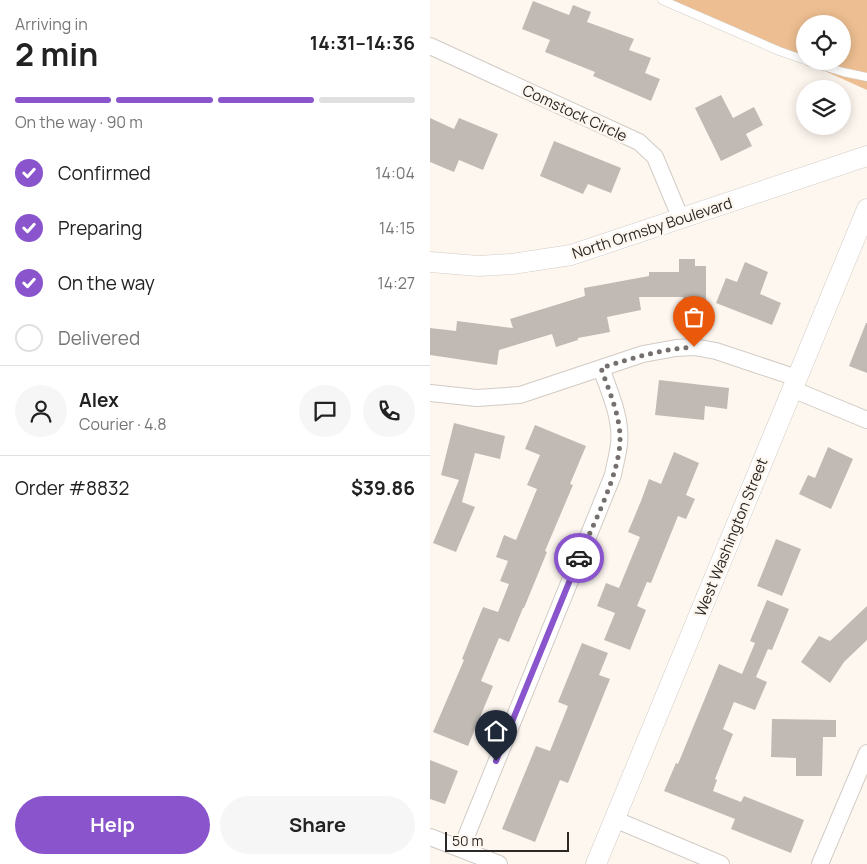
<!DOCTYPE html>
<html lang="en">
<head>
<meta charset="utf-8">
<style>
	body { margin:0; font-family:Manrope,sans-serif; background:#f6f6f6; color:#222; height:100vh; display:flex; flex-direction:column; font-size:19px; white-space:nowrap }
	* { box-sizing:border-box; margin:0 }
	p { font-size:16px; color:#767676 }
	.icon { flex:none; width:28px; height:28px; fill:none; stroke:currentColor; stroke-width:2; stroke-linecap:round; stroke-linejoin:round }
	.map { position:relative; flex:1; overflow:hidden }
	.details { display:flex; flex-direction:column; background:#fff; width:430px }
	.details>* { flex:none }
	.controls { position:absolute; left:366px; top:15px; display:grid; gap:10px }
	.controls a { display:grid; place-items:center; width:55px; height:55px; border-radius:50%; background:#fff; box-shadow:0 2px 12px #0003; font-size:25px }
	.scale { position:absolute; left:15px; bottom:12px; width:124px; box-sizing:border-box; padding-left:5px; border:2px solid #2b2826; border-top:0; font-size:14px; line-height:18px; white-space:nowrap; color:#2b2826; -webkit-text-stroke:4px #fef7f0; paint-order:stroke }
	.pin { position:absolute; display:grid; place-items:center; width:42px; height:42px; color:#fff; margin:-51px -21px; border-radius:50% 50% 50% 0; rotate:-45deg; box-shadow:0 0 5px #0007 }
	.pin .icon { rotate:45deg }
	.courier { position:absolute; display:grid; place-items:center; width:50px; height:50px; margin:-25px; border:4px solid #8954cc; border-radius:50%; background:#fff; color:#222; box-shadow:0 1px 6px #0007 }
	.overview em { font-style:normal; font-weight:700 }
	.overview div { display:flex; flex-direction:column-reverse }
	.overview { display:flex; align-items:center; justify-content:space-between; height:85px; padding:0 15px }
	h1 { font-size:32px; font-weight:700; line-height:38px }
	.bar { display:grid; grid-template-columns:repeat(4,1fr); gap:8px 5px; align-content:center; height:60px; padding:0 15px }
	.bar i { height:6px; border-radius:4px; background:#e0e0e0 }
	.bar .active { background:#8954cc }
	.bar p { grid-column:span 4 }
	.line { display:flex; align-items:center; gap:12px; padding:0 15px; border-top:1px solid #e0e0e0 }
	.line div { flex:1 }
	.round { display:grid; place-items:center; flex:none; width:52px; height:52px; border-radius:26px; background:#f6f6f6 }
	ol { padding:0 15px; list-style:none }
	li { display:flex; align-items:center; gap:15px; height:55px }
	li p { margin-inline-start:auto }
	li .icon { padding:5px; border-radius:50%; background:#8954cc; color:#fff; stroke-width:4 }
	li:last-child { color:#767676 }
	li i { width:28px; height:28px; border:2px solid #e0e0e0; border-radius:50% }
	.cta { display:flex; gap:10px; margin-top:auto; padding:10px 15px }
	.cta a { flex:1; height:58px; border-radius:30px; background:#8954cc; color:#fff; font-size:20px; font-weight:700; line-height:58px; text-align:center }
	.cta a+a { background:#f6f6f6; color:#222 }
	main { display:flex; flex:1; min-height:0 }
	.map>svg:first-child { display:block }
	.green { fill:#edbe91; fill-rule:evenodd }
	.building { fill:#c1bab4 }
	.lines { fill:none; stroke-linecap:round; stroke-linejoin:round }
	.service-casing { stroke:#d2cbc5; stroke-width:9 }
	.minor-casing { stroke:#d2cbc5; stroke-width:18 }
	.tertiary-casing { stroke:#d2cbc5; stroke-width:21 }
	.service { stroke:#fff; stroke-width:8 }
	.minor { stroke:#fff; stroke-width:16 }
	.tertiary { stroke:#fff; stroke-width:20 }
	.done { stroke:#75706d; stroke-width:5; stroke-dasharray:0 9 }
	.route { stroke:#8954cc; stroke-width:6 }
	.labels { text-anchor:middle; dominant-baseline:central; stroke-width:5; stroke-linejoin:round; paint-order:stroke }
	.street-label { font-size:15px; fill:#2b2826; stroke:#fef7f0 }
</style>
</head>
<body>
<main>
<section class="details">
<div class="overview"><div><h1>2 min</h1><p>Arriving in</p></div><em>14:31–14:36</em></div>
<div class="bar"><i class="active"></i><i class="active"></i><i class="active"></i><i></i><p>On the way · 90 m</p></div>
<ol>
<li><svg class="icon" aria-label="check" viewBox="0 0 24 24"><path d="M5 12l5 5 9-10"/></svg>Confirmed<p>14:04</p></li>
<li><svg class="icon" aria-label="check" viewBox="0 0 24 24"><path d="M5 12l5 5 9-10"/></svg>Preparing<p>14:15</p></li>
<li><svg class="icon" aria-label="check" viewBox="0 0 24 24"><path d="M5 12l5 5 9-10"/></svg>On the way<p>14:27</p></li>
<li><i></i>Delivered</li>
</ol>
<div class="line" style="height:90px"><a class="round"><svg class="icon" aria-label="person" viewBox="0 0 24 24"><circle cx="12" cy="8" r="4"/><path d="M4 21q1-7 8-7t8 7"/></svg></a><div><b>Alex</b><p>Courier · 4.8</p></div><a class="round"><svg class="icon" aria-label="chat" viewBox="0 0 24 24"><path d="M4 5h16v11H9l-5 4z"/></svg></a><a class="round"><svg class="icon" aria-label="phone" viewBox="0 0 24 24"><path d="M5 4h4l2 5-3 2q2 4 5 5l2-3 5 2v4C11 20 4 13 5 4z"/></svg></a></div>
<div class="line" style="height:65px"><div>Order #8832</div><b>$39.86</b></div>
<div class="cta"><a>Help</a><a>Share</a></div>
</section>
<div class="map">
<svg width="437" height="864" viewBox="0 0 437 864">
	<rect width="100%" height="100%" fill="#fef7f0"/>
	<!-- green -->
	<path class="green" d="M237,0H437V90ZM375,24H412V61H375Z"/>
	<!-- building -->
	<path class="building" d="M103,1L139,15L143,5L161,12L157,22L204,39L199,50L221,58L215,73L230,79L221,101L163,76L165,72L115,52L120,40L92,29Z
		M291,95L303,118L324,107L333,125L316,134L322,146L291,161L265,108Z
		M0,118L24,129L29,118L68,134L53,170L29,160L24,172L0,162Z
		M124,141L191,168L181,193L158,184L153,194L110,176Z
		M249,259H265V266H276V307H253V297H209L211,310L177,317L180,332L148,338V340L126,347L122,334L69,350L67,365L0,355V328L26,331L27,321L83,328L80,319L155,296L154,288L219,276V272H249Z
		M315,262L338,272L330,294L351,303L342,325L286,303L296,278L307,282Z
		M436,323H437V373L419,366Z
		M229,380L299,388L297,409L275,406L274,420L225,415Z
		M24,423L75,436L70,459L45,453L32,502L45,507L26,552L3,543L29,480L11,475Z
		M105,425L156,446L140,484L143,485L115,551L117,552L94,608H93L79,642L69,638L51,681L63,686L38,746L3,732L34,660L32,659L53,607L68,612L79,584L70,581L78,561L66,557L74,535L86,540L107,489L97,485L110,455L95,449Z
		M398,447L423,459L401,509L369,494L378,475L385,478Z
		M244,452L269,463L256,495L265,499L256,519L248,516L221,583L217,582L207,606L216,610L200,650L174,640L185,613L167,606L176,583L189,588L210,537L198,532L211,501L219,479L231,484Z
		M346,539L371,549L352,596L327,586Z
		M337,600L359,609L342,650L338,649L326,677L337,682L325,710L304,702L293,729L303,734L285,779L287,780L283,791L311,802L314,796L374,820L361,853L301,829L305,819L234,791L246,763L248,764L289,664L312,674L325,643L320,641Z
		M437,606V640L414,662L400,683L371,662L389,636L400,641Z
		M152,643L178,653L169,675L180,679L138,783L130,780L105,842L72,829L106,746L120,751L138,706L128,702Z
		M342,719L406,720V737H393L392,776H366V758L341,757Z
		M0,760L28,771L15,804L0,799Z"/>
	<g class="lines">
		<defs>
			<path id="service" d="M232,0L349,51L375,60
				M377,61L413,72L437,77"/>
			<path id="minor" d="M0,46L209,142L225,157L251,219
				M362,389L437,420
				M0,393L47,398L90,395L213,354L246,348L264,347L286,351L367,378
				M184,819L291,864
				M0,837L69,864
				M31,849L183,475C185,464 188,454 189,444C192,418 179,391 171,368
				M390,864L437,753"/>
			<path id="tertiary" d="M0,262L48,266L82,264L141,255L437,156
				M166,864L437,209"/>
		</defs>
		<!-- service casing -->
		<use href="#service" class="service-casing"/>
		<!-- minor casing -->
		<use href="#minor" class="minor-casing"/>
		<!-- tertiary casing -->
		<use href="#tertiary" class="tertiary-casing"/>
		<!-- service -->
		<use href="#service" class="service"/>
		<!-- minor -->
		<use href="#minor" class="minor"/>
		<!-- tertiary -->
		<use href="#tertiary" class="tertiary"/>
	</g>
	<g class="lines">
		<!-- done -->
		<path class="done" d="M149,558C163,524 188,478 190,442C191,417 179,391 171,368C202,358 232,349 264,347"/>
		<!-- route -->
		<path class="route" d="M66,761L149,558"/>
	</g>
	<g class="labels">
		<!-- street labels -->
		<g class="street-label">
			<text transform="translate(145 113) rotate(25)">Comstock Circle</text>
			<text transform="translate(222 228) rotate(-18)">North Ormsby Boulevard</text>
			<text transform="translate(301 537) rotate(-68)">West Washington Street</text>
		</g>
	</g>
</svg>
<div class="controls">
<a><svg class="icon" aria-label="locate" viewBox="0 0 24 24"><circle cx="12" cy="12" r="6"/><path d="M12 2v4M12 18v4M2 12h4M18 12h4"/></svg></a>
<a><svg class="icon" aria-label="layers" viewBox="0 0 24 24"><path d="M12 4l9 5-9 5-9-5zM3 14l9 5 9-5"/></svg></a>
</div>
<div class="scale">50 m</div>
<div class="pin" style="left:264px;top:347px;background:#ea580c"><svg class="icon" aria-label="bag" viewBox="0 0 24 24"><path d="M5 8h14l-1 12H6zM9 8a3 3 0 0 1 6 0"/></svg></div>
<div class="pin" style="left:66px;top:761px;background:#1f2937"><svg class="icon" aria-label="home" viewBox="0 0 24 24"><path d="M3 11l9-7 9 7M6 9v11h12V9"/></svg></div>
<div class="courier" style="left:149px;top:558px"><svg class="icon" aria-label="car" viewBox="0 0 24 24"><path d="M5 17H2v-5l4-1 3-4h7l3 4 3 1v5h-3M9 17h6M6 11h13"/><circle cx="7" cy="17" r="2"/><circle cx="17" cy="17" r="2"/></svg></div>
</div>
</main>
</body>
</html>
